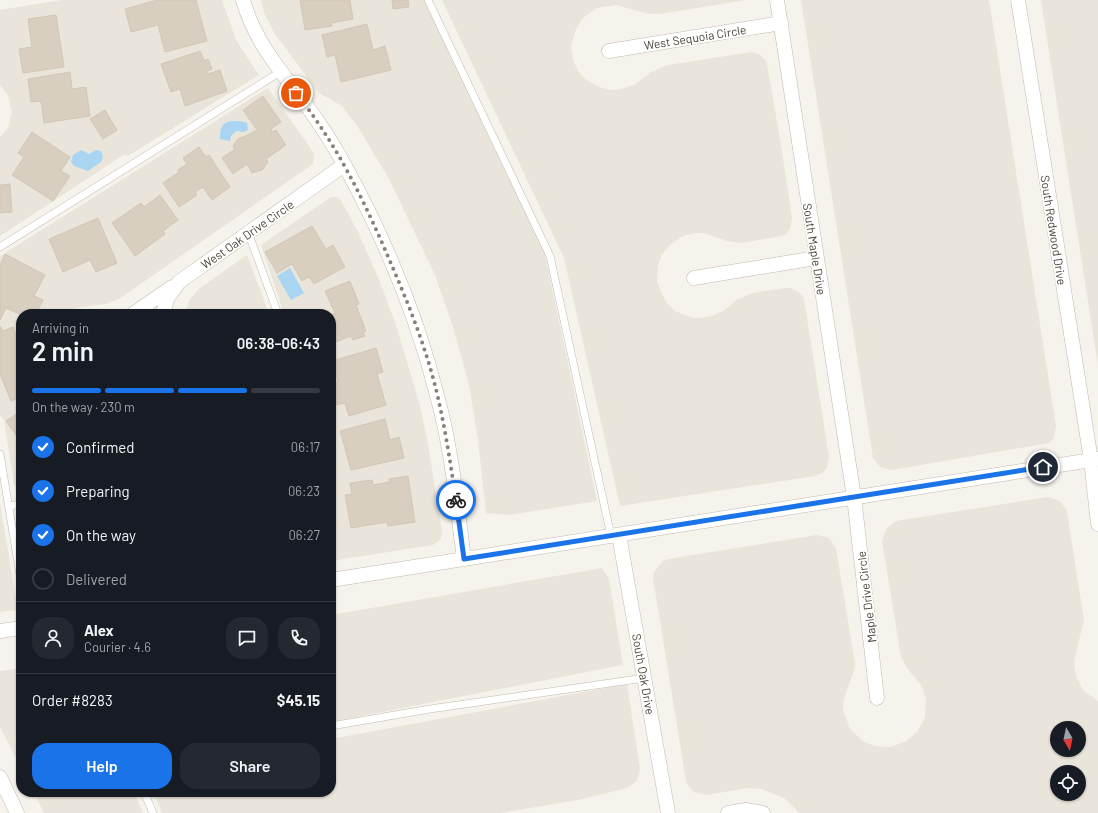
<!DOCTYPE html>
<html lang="en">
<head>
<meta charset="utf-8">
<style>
	body { margin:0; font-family:Barlow,sans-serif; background:#242831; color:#f1f3f6; height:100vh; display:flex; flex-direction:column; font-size:15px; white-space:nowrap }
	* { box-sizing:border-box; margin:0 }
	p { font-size:13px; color:#9ea1a6 }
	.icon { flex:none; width:22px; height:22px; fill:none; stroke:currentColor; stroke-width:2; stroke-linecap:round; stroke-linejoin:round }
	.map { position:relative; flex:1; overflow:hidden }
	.drawer { position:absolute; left:16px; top:309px; width:320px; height:488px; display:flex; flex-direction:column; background:#171b24; border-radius:16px; box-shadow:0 1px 3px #0004 }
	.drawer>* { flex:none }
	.needle { width:26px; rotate:171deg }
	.fabs { position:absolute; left:1050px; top:721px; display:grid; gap:8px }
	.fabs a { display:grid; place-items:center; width:36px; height:36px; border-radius:50%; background:#171b24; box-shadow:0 1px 3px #0004; font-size:20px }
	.pin { position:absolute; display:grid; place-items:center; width:34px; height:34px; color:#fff; margin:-17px; border:2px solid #fff; border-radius:50%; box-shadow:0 1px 4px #0007 }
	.courier { position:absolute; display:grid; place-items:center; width:40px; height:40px; margin:-20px; border:3px solid #1a73e8; border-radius:50%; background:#fff; color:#222; box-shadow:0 1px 5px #0007 }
	.headline em { font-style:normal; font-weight:600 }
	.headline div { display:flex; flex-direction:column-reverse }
	.headline { display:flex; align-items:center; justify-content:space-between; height:68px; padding:0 16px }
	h1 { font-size:26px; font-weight:600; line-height:30px }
	.bar { display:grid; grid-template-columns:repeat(4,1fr); gap:6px 4px; align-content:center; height:48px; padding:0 16px }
	.bar i { height:5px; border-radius:3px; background:#363941 }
	.bar .current { background:#1a73e8 }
	.bar p { grid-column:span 4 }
	.line { display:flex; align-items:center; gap:10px; padding:0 16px; border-top:1px solid #363941 }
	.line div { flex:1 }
	.round { display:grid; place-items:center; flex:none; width:42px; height:42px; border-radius:16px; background:#242831 }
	ol { padding:0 16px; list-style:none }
	li { display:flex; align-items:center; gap:12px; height:44px }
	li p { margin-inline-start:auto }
	li .icon { padding:4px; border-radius:50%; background:#1a73e8; color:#fff; stroke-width:4 }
	li:last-child { color:#9ea1a6 }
	li i { width:22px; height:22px; border:2px solid #363941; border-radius:50% }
	.cta { display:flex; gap:8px; margin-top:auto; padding:8px 16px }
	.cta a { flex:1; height:46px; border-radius:16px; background:#1a73e8; color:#fff; font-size:16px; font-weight:600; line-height:46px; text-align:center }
	.cta a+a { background:#242831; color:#f1f3f6 }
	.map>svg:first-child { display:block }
	.residential { fill:#eae5da; fill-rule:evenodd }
	.water { fill:#a9d4f2 }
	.building { fill:#d8cfc1; stroke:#d3c7b4 }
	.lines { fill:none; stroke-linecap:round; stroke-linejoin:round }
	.service-casing { stroke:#c2bbae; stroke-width:8 }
	.minor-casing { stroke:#c2bbae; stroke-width:15 }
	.service { stroke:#fff; stroke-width:7 }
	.minor { stroke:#fff; stroke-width:14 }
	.done { stroke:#878178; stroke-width:4; stroke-dasharray:0 7.2 }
	.route { stroke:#1a73e8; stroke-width:5 }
	.labels { text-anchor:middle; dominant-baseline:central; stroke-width:3.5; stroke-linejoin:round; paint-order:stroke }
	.street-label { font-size:12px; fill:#4b4439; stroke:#fff }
</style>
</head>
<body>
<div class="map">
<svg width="1098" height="813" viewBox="0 0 1098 813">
	<rect width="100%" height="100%" fill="#f6f3ec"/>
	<!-- residential -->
	<path class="residential" d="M62,0H222L236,40L259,75L128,156L125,154L0,236V137L8,128L12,112L8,96L0,85V10Z
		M261,0H428L543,245L597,501L509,515L486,513L478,439L469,385L453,327L435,275L389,179L358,127L342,106L319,93L275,34L264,13Z
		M442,0H746L660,14H649L616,5L597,8L583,18L576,29L571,45L573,60L578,71L585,79L599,87L611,90L621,89L634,85L651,72L668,65L752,52L760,55L765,59L767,64L781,145L792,218L790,229L785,235L777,237L742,243L727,241L704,233H695L683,236L671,244L662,254L658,265L657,282L666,302L675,311L693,318H700L712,316L725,310L736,300L753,293L785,288H791L800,293L804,299L829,457L827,468L822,473L815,476L620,506L564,258Z
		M801,0H989L1056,426L1054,438L1049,443L892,470L880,467L873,458Z
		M1041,0H1098V365L1059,117Z
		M268,88L314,153L313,164L119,299L106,304L81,307L73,309L68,314H21V490L14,485L4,420L0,415V256Z
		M331,197H337L341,200L358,232L378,277L397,328L420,406L428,444L442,531L441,539L433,545L331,561V314H284L261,245Z
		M247,255L269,314H184L190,299L200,288Z
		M1048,497L1060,501L1067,511L1074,557L1084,620L1074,661L1076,676L1083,690L1098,701V813H800L784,798L761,789L749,788L706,795L694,792L689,787L686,781L653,578L654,572L662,562L668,559L817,535L829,538L836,548L855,664L854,671L844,698L843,711L850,729L864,742L875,746L891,747L906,741L918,731L925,717L926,699L921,685L907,668L901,657L882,541L886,529L896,521ZM1057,728H1079V750H1057ZM1057,772H1079V794H1057Z
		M0,504L18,610L0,612Z
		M602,568L609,579L623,665L331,722V615Z
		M21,668V767L0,727V671Z
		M627,684L640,769L637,781L627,788L578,800L501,813H162L153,792H331V739Z
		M34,792H134L143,813H44Z"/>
	<!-- water -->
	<path class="water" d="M231,121H240L247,123L248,130L244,132L236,131L231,136L230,141L220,139C220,129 221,123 231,121Z
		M81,150L89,154L96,150L101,151L103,157L101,162L88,171L74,166L71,162L73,155Z
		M290,268L304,293L291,300L277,276Z"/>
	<!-- building -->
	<path class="building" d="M157,0H196L207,41L165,52L158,25L131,32L125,9Z
		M300,0H350L353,19L331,23L332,26L305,30Z
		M392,0H408L409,7L393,9Z
		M56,15L64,67L23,73L19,49L32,47L28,19Z
		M367,24L373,50L385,46L391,70L341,82L335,55L327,57L322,35Z
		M200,51L204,61L208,59L212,69L207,71L208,74L220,70L227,91L185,106L180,89L171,92L161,64Z
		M70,72L72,89L86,87L90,116L44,123L41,101L31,102L28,79Z
		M263,96L281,122L271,129L272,132L276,130L286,145L266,159L268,162L262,170L252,173L247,164L233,174L222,158L235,149L233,146L238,139L248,135L257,130L243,110Z
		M105,110L117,130L103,139L90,119Z
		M32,132L70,157L61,171L70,176L53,201L12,175L24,157L18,153Z
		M199,147L206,157L209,155L230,187L212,200L203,187L195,192L197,195L179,207L163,183L179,172L178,170L187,164L183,158Z
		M10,184L12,212L0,213V185Z
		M160,195L178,220L163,231L165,234L135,256L112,223L141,203L144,207Z
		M98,218L117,263L96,272L90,260L63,272L49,239Z
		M312,226L326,249L333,245L345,267L314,284L309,277L302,281L292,264L277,273L265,252Z
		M5,254L45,275L34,296L43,300L36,314L21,315L6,308L0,320V265Z
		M350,281L359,304L356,305L366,331L363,332L365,336L353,340L351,336L331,344V315L335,313L325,291Z
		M0,326L3,331L13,327L15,333L21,331V397L11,401L0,374Z
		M376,348L383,372L377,374L386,405L349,416L345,403L337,405L331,386V383L338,381L332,361Z
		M331,407L336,411L331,418Z
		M21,411V431L16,435L6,421Z
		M385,419L390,440L399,437L404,458L351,470L340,431Z
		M408,476L415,522L388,526L387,522L351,528L345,495L352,494L350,483L372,480L373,485L390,482L389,479Z
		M331,494L336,525L331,526Z"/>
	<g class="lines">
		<defs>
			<path id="service" d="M428,0L550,256L611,536
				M248,232L278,314
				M0,247L280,72
				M0,454L21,581
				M9,506L21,504
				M331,726L430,709L645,678
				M144,792L153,813"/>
			<path id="minor" d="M243,0C254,40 279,69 304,102C319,122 333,144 345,166C385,239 418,319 438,399C452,451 457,506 464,559
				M777,0L854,497L877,698
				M1018,0L1091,460L1098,524
				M609,51L781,23
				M694,278L816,258
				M133,314L172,287
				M163,314L167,299L179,282L344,165
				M619,535L668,813
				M331,580L1098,459
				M0,631L21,628
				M0,777L17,813
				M728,813L746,810L763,813"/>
		</defs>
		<!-- service casing -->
		<use href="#service" class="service-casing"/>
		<!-- minor casing -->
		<use href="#minor" class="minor-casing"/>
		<!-- service -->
		<use href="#service" class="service"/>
		<!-- minor -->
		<use href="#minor" class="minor"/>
	</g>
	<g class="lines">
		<!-- done -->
		<path class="done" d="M296,93C336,143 364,200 389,259C409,305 428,352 439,402C446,434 451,467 456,500"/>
		<!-- route -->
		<path class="route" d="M456,500L464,559L1043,467"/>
	</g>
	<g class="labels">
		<!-- street labels -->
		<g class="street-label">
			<text transform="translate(695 37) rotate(-9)">West Sequoia Circle</text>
			<text transform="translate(1054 230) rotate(81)">South Redwood Drive</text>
			<text transform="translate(247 234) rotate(-35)">West Oak Drive Circle</text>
			<text transform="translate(815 249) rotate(81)">South Maple Drive</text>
			<text transform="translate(866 597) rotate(-97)">Maple Drive Circle</text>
			<text transform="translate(644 674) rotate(80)">South Oak Drive</text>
		</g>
	</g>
</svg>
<div class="fabs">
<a><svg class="needle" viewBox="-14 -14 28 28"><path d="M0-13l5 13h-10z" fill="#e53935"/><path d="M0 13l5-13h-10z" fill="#9ea1a6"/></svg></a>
<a><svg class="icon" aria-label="locate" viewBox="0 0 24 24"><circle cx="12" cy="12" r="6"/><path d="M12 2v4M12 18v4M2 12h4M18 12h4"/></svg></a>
</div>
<div class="pin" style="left:296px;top:93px;background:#ea580c"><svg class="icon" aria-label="bag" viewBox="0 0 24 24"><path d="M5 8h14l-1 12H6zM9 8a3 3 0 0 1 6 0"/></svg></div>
<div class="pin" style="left:1043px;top:467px;background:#1f2937"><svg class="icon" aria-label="home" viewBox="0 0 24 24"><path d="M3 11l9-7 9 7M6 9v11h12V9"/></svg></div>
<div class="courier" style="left:456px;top:500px"><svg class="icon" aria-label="bike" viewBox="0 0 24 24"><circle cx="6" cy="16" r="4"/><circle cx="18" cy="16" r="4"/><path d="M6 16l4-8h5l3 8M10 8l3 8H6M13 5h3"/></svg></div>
<section class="drawer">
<div class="headline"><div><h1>2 min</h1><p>Arriving in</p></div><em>06:38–06:43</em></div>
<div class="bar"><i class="current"></i><i class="current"></i><i class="current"></i><i></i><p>On the way · 230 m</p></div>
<ol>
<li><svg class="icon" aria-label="check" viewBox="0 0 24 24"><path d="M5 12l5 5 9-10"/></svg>Confirmed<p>06:17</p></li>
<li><svg class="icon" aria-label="check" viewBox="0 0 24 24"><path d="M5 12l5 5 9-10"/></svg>Preparing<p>06:23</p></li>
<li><svg class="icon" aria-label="check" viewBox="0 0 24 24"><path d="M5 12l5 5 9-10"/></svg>On the way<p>06:27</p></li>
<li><i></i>Delivered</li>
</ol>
<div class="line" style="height:72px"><a class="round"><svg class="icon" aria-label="person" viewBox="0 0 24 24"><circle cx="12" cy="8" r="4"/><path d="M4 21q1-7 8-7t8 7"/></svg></a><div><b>Alex</b><p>Courier · 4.6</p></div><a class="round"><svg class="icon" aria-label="chat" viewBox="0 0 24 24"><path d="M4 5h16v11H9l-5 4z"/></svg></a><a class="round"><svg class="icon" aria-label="phone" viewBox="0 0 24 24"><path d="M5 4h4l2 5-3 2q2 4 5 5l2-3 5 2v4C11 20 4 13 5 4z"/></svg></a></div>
<div class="line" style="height:52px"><div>Order #8283</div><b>$45.15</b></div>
<div class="cta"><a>Help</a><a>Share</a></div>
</section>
</div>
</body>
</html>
